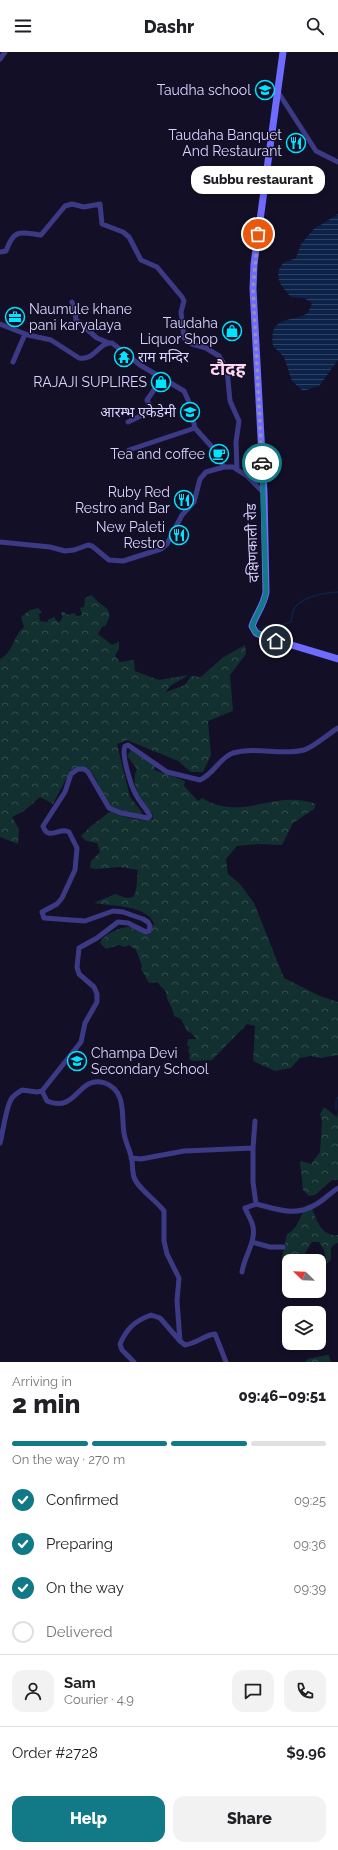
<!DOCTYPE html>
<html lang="en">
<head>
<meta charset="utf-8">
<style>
	body { margin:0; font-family:Raleway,"Noto Sans Devanagari",sans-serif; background:#f2f2f2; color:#202124; height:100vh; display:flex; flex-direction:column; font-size:15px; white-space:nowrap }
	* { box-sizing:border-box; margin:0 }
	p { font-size:13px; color:#757577 }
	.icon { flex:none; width:22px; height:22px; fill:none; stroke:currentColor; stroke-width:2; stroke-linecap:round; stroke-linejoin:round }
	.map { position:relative; height:1310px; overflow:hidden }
	.details { display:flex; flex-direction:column; background:#fff; flex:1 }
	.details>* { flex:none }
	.needle { width:26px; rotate:293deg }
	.fabs { position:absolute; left:282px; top:1202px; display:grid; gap:8px }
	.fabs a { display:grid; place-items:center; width:44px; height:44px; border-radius:8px; background:#fff; box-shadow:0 2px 6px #0003; font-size:20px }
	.pin { position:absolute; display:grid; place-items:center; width:34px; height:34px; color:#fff; margin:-17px; border:2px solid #fff; border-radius:50%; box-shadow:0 1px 4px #0007 }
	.courier { position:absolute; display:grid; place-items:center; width:40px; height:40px; margin:-20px; border:3px solid #127987; border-radius:50%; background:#fff; color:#222; box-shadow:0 1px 5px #0007 }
	.bubble { position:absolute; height:28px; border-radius:12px; background:#fff; box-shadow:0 2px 6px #0003; font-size:13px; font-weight:800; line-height:28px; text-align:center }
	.overview em { font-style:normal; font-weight:800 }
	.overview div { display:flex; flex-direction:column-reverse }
	.overview { display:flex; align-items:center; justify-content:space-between; height:68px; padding:0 12px }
	h1 { font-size:26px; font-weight:800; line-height:30px }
	.bar { display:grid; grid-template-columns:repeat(4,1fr); gap:6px 4px; align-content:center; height:48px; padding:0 12px }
	.bar i { height:5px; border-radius:3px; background:#e0e0e0 }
	.bar .selected { background:#127987 }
	.bar p { grid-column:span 4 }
	.line { display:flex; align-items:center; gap:10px; padding:0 12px; border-top:1px solid #e0e0e0 }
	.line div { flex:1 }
	.round { display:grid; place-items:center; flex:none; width:42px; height:42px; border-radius:12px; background:#f2f2f2 }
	ol { padding:0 12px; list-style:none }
	li { display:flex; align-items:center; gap:12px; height:44px }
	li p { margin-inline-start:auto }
	li .icon { padding:4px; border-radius:50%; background:#127987; color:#fff; stroke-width:4 }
	li:last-child { color:#757577 }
	li i { width:22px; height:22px; border:2px solid #e0e0e0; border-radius:50% }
	.primary-button { display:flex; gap:8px; margin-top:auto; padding:8px 12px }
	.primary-button a { flex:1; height:46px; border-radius:12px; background:#127987; color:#fff; font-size:16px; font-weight:800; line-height:46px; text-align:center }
	.primary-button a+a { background:#f2f2f2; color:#202124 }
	header { display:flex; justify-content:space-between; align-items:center; height:52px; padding:0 12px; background:#fff; font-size:18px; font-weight:800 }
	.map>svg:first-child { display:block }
	.forest { fill:url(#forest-crowns) }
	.water { fill:url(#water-rules) }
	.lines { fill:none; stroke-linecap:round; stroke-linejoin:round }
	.stream { stroke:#0c2248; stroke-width:1.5 }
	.minor { stroke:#3d3a85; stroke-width:5 }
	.secondary { stroke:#6f6bff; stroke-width:7 }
	.done { stroke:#948fb3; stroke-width:4; stroke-dasharray:0 7.2 }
	.route { stroke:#127987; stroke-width:5 }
	.labels { text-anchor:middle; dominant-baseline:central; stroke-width:3; stroke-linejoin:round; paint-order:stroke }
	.poi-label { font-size:14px; fill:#d9d4ff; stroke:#130f26; text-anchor:end }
	.street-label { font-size:14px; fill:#d9d4ff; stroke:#130f26 }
	.district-label { font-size:18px; font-weight:bold; fill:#ffd6f0; stroke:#130f26 }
</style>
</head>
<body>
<header><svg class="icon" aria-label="menu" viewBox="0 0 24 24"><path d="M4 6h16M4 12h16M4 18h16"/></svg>Dashr<svg class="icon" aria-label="search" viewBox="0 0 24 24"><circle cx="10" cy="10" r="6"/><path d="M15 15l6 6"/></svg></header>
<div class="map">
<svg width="338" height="1310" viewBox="0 0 338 1310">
	<defs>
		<pattern id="forest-crowns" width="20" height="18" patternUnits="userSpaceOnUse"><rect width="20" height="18" fill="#12302f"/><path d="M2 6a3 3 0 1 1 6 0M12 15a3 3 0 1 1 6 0" fill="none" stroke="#344d4e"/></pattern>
		<pattern id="water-rules" width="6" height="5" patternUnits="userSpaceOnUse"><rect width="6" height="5" fill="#0c2248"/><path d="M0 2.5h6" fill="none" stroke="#2f4163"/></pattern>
	</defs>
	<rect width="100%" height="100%" fill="#130f26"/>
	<!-- forest -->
	<path class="forest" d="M92,543C99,555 118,555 105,574L102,575L98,582L112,593L119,590V597L115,604L120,610L134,608L135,619L159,628L188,623C180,630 171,630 166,640L185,633L191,624L201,625L222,606L245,593L246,602L230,623L233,659L208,669L211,703L203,720H191L178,709L127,688L117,692L130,745L142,760L141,763C131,760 115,759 108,752C99,741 99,723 85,715L74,717L65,729L53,752L40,745L24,759L12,765L19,777L18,792L0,785V607C13,601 13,584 24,575L21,565L30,558L38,556L42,560L39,562L40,569L47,570L49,567L55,565V567L59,571L63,564L61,562L62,559L68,563L74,561L77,564L82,563L80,556L84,555L85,546Z
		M131,698L155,714V718L185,729L184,734L198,749L202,746C243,771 274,736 316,752L314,757L293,771L282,793L258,792L237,794L226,807L228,822L240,832L254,851L284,926L320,944L338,950V1003L320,1006L311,1004L300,1006L291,1016L275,1019L253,1009L255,974L247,972L212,1008L193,1009L189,1007L190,1003L188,998L190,995L187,993L188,987H197L191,981L187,979L181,967L174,964C173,954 166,950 166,940L157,930L149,931L141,917L142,914L136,898L129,893L125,895L119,893L106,897L100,891C103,882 122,874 131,875C137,875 142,877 148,877L151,876L154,872C148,853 111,854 94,851L115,842L126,846L133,845L136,839L138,818L120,815L97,817L90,816L91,809L100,800L97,791L86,789L81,784L91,774L111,759C124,766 139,769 153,767V762C142,752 129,732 137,717L127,704Z
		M324,1055L337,1065L338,1058V1128H332L315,1143L309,1144L303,1138L300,1111L301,1109L311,1112L320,1100L322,1069L320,1062Z
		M310,1152C316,1165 320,1185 338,1183V1191C329,1193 331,1200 331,1208L327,1211L324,1198L319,1190H312L305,1201L304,1209H296L282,1205L287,1182C300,1175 299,1164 307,1153Z
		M326,1303H329L331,1310H305L308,1307Z"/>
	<!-- water -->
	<path class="water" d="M338,162V308L319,334L303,339L292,329L284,305L273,294C268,263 291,271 308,261L312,251L304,246L291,245C282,235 272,225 283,211L296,206L301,192L314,177Z"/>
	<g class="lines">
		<!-- stream -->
		<path class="stream" d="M258,578L266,574L275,575L291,570C292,566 292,560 294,557C302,544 324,541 338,540
			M336,1058V1048L338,1045"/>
		<!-- minor -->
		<path class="minor" d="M0,7L5,0
			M278,40L316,99L338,110
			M0,200L6,199C14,177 19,180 41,183L65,154L72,152L84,155L100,152L102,172L123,180L129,185L141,208L157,215L182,245L184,249L181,260L184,286L192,292L206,296L219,304L227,317L230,349L239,369L236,390L237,417
			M72,250L75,259L76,268L97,286L109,291
			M0,272L28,283L51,288L79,306C95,309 98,290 112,291L140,313L184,339L189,350L195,376L212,395L224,415
			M13,310L25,282
			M128,370L151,359V356L147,348L163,325
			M129,398L195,376
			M0,490L50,495L65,499L74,498L88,493L92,494L109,508L123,509L161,497L167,492L182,463L194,450L200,427L206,420L224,415H233L247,424L264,441
			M42,1039L47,1049C77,1062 78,1022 105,1031C127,1039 121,1064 124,1081C125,1089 129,1096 131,1104C133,1111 132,1119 134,1125C137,1136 157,1149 164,1159V1189L167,1202L179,1226L177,1249L180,1289L160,1266L151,1263C135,1269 127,1276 120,1292L122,1298L134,1310
			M0,1091C3,1081 6,1053 12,1046C14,1043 19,1040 22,1038L37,1040L42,1039L81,990L85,971L97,950V942L94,935L79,922L77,915L79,896L97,886L118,870L128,871L146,880L149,879L150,874L148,870L143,867L123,860L113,859L85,869L44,866L42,860L57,852L62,846L75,818L77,796L69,780C60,774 48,790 43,774L65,740L71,722L78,717H84L88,720L109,756L121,761L148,766L150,764C146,756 140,751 136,743C131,734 121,702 125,694L128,693L167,720L200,728C214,722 219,706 233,701C256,694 281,704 304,698C314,695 328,682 338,676
			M253,1096V1130L256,1152C277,1157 295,1165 315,1153C323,1149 330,1141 338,1136
			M131,1106L141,1107L184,1099L253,1096L255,1069
			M252,1190L270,1195H283
			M242,1220C244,1204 258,1188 252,1171C250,1166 247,1161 245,1156L256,1152
			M180,1289L185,1293C198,1291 204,1283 215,1282L226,1310"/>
		<!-- secondary -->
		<path class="secondary" d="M283,0L254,212L253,237L264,441L266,540C264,553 256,562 252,574L256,581L265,585L338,607"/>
	</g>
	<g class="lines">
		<!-- done -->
		<path class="done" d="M258,182L253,237L262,411"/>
		<!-- route -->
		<path class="route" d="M262,411L266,540C264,553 256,562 252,574L256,581L276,589"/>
	</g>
	<!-- icons -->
	<defs>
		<symbol id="school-ring" viewBox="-11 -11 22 22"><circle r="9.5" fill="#130f26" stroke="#00e5ff" stroke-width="1.5"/><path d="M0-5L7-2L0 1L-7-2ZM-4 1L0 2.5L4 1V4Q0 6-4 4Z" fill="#00e5ff"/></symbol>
		<symbol id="restaurant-ring" viewBox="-11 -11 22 22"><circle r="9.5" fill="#130f26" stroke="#00e5ff" stroke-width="1.5"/><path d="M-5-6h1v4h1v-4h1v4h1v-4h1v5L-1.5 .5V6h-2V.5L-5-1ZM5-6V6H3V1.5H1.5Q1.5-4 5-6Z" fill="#00e5ff"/></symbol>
		<symbol id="office-ring" viewBox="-11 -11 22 22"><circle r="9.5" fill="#130f26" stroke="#00e5ff" stroke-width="1.5"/><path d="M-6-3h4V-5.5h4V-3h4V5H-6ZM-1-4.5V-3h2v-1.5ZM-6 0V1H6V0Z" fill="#00e5ff"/></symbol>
		<symbol id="shop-ring" viewBox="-11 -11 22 22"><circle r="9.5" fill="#130f26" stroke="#00e5ff" stroke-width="1.5"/><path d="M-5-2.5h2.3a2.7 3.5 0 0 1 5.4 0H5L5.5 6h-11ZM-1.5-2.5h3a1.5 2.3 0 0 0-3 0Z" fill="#00e5ff"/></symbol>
		<symbol id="temple-ring" viewBox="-11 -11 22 22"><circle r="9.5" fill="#130f26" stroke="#00e5ff" stroke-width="1.5"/><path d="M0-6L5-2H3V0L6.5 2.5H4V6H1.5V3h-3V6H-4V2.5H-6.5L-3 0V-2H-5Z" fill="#00e5ff"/></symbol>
		<symbol id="cafe-ring" viewBox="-11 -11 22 22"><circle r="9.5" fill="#130f26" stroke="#00e5ff" stroke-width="1.5"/><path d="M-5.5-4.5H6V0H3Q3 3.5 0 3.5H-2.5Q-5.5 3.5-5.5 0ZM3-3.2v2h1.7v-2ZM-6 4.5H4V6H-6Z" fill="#00e5ff"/></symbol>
	</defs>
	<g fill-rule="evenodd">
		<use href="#school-ring" x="254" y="27" width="22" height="22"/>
		<use href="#restaurant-ring" x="285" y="80" width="22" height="22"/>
		<use href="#office-ring" x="4" y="254" width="22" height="22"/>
		<use href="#shop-ring" x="221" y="268" width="22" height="22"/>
		<use href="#temple-ring" x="113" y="294" width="22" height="22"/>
		<use href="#shop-ring" x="150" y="319" width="22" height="22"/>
		<use href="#school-ring" x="179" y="349" width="22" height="22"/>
		<use href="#cafe-ring" x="208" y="391" width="22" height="22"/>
		<use href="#restaurant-ring" x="173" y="437" width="22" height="22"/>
		<use href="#restaurant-ring" x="168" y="472" width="22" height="22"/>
		<use href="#school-ring" x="66" y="998" width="22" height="22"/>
	</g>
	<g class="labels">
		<!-- poi labels -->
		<g class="poi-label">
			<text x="251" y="38">Taudha school</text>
			<text x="282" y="83">Taudaha Banquet<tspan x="282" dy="16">And Restaurant</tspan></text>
			<text x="29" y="257" text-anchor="start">Naumule khane<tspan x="29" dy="16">pani karyalaya</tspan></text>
			<text x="218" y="271">Taudaha<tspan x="218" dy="16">Liquor Shop</tspan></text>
			<text x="138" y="305" text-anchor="start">राम मन्दिर</text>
			<text x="147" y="330">RAJAJI SUPLIRES</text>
			<text x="176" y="360">आरम्भ एकेडेमी</text>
			<text x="205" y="402">Tea and coffee</text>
			<text x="170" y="440">Ruby Red<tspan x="170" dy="16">Restro and Bar</tspan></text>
			<text x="165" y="475">New Paleti<tspan x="165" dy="16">Restro</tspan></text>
			<text x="91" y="1001" text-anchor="start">Champa Devi<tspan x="91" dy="16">Secondary School</tspan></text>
		</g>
		<!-- street labels -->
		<g class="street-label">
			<text transform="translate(252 491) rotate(-92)">दक्षिणकाली रोड</text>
		</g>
		<!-- district labels -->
		<g class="district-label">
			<text x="228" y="316">टौदह</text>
		</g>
	</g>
</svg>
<div class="fabs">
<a><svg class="needle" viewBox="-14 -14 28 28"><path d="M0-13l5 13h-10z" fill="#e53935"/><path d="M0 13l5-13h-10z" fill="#757577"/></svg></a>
<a><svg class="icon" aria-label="layers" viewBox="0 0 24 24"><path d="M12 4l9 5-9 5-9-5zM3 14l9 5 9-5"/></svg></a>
</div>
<div class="pin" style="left:258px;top:182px;background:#ea580c"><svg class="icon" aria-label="bag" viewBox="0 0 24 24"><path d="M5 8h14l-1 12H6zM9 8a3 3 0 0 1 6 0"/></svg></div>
<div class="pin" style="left:276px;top:589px;background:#1f2937"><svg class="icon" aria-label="home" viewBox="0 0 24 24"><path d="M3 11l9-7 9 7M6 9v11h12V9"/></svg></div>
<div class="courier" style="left:262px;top:411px"><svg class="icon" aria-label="car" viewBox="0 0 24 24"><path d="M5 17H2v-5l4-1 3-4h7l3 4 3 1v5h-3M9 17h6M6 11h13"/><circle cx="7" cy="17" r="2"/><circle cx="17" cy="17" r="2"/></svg></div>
<div class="bubble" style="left:191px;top:114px;width:134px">Subbu restaurant</div>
</div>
<section class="details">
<div class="overview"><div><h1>2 min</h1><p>Arriving in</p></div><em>09:46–09:51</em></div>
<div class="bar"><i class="selected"></i><i class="selected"></i><i class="selected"></i><i></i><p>On the way · 270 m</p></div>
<ol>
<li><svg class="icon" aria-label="check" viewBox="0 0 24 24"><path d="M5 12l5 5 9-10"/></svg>Confirmed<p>09:25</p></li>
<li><svg class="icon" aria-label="check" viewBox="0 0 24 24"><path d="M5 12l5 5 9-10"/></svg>Preparing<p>09:36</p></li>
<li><svg class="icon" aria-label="check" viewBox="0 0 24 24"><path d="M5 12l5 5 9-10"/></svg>On the way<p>09:39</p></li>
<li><i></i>Delivered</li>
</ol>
<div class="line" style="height:72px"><a class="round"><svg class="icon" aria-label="person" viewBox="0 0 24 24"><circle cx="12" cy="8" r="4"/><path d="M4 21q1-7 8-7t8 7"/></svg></a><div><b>Sam</b><p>Courier · 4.9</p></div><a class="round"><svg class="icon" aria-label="chat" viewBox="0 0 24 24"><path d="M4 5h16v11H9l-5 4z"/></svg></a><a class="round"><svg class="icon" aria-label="phone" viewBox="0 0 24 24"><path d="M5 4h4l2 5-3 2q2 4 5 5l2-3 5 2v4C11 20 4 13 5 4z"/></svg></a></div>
<div class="line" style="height:52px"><div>Order #2728</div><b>$9.96</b></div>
<div class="primary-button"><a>Help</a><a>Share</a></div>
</section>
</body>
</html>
